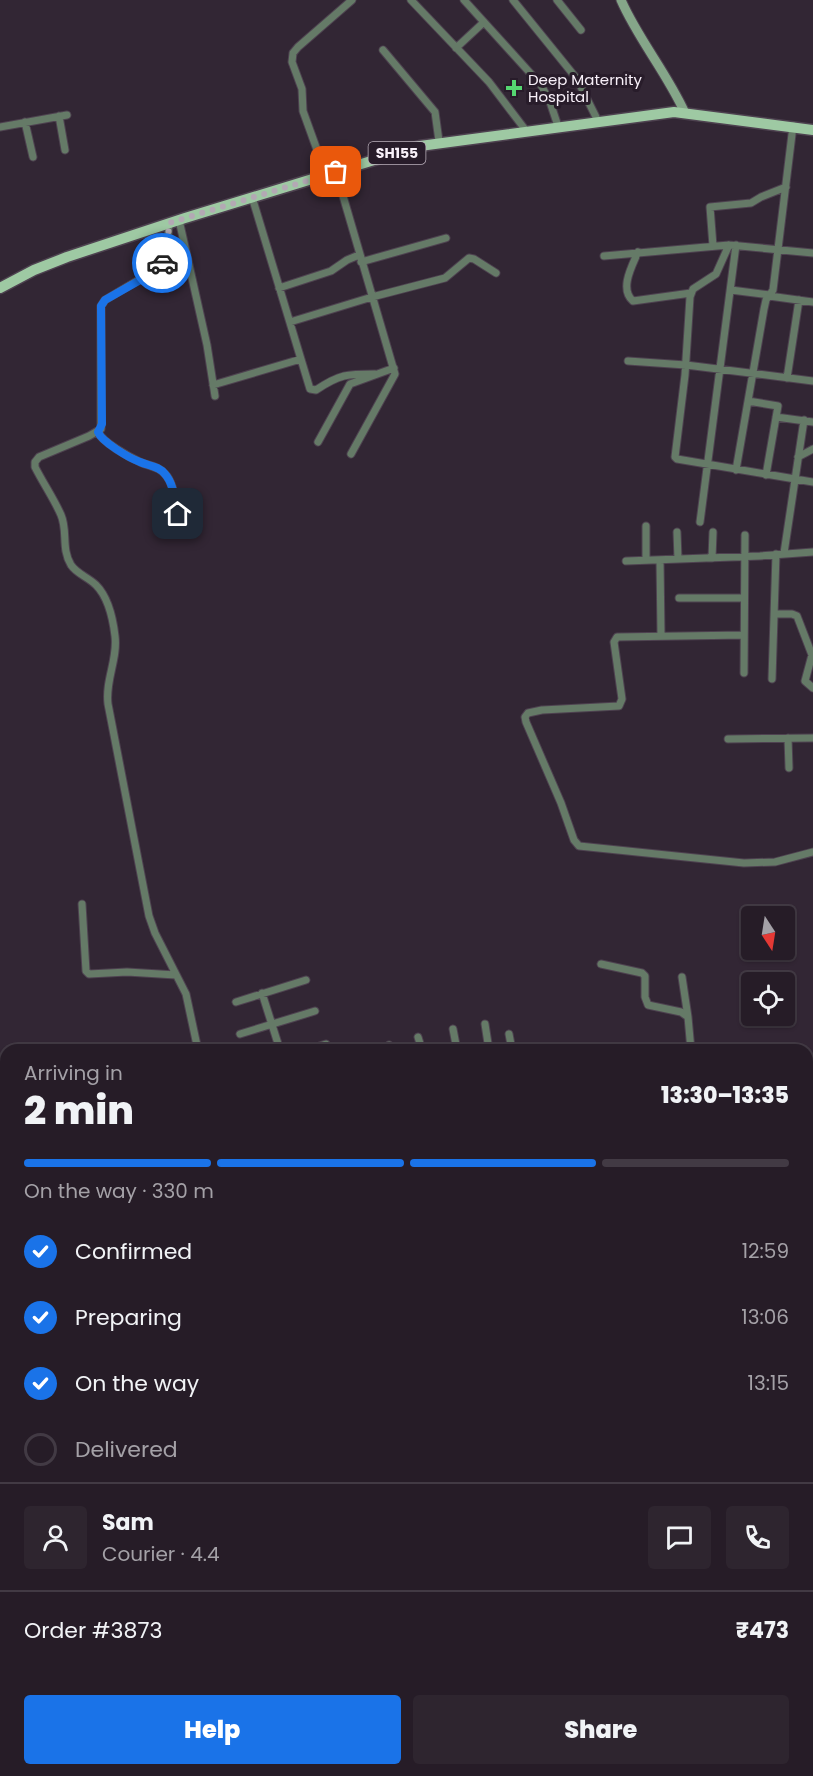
<!DOCTYPE html>
<html lang="en">
<head>
<meta charset="utf-8">
<style>
	body { margin:0; font-family:Poppins,sans-serif; background:#2e252f; color:#f1f3f6; height:100vh; display:flex; flex-direction:column; font-size:22px; white-space:nowrap }
	* { box-sizing:border-box; margin:0 }
	p { font-size:20px; color:#a4a1a7 }
	.icon { flex:none; width:33px; height:33px; fill:none; stroke:currentColor; stroke-width:2; stroke-linecap:round; stroke-linejoin:round }
	.map { position:relative; flex:1; overflow:hidden }
	.sheet { position:absolute; left:0px; top:1044px; width:813px; height:732px; display:flex; flex-direction:column; background:#261c27; border-radius:18px 18px 0 0; box-shadow:0 2px 4px #0004,0 0 0 2px #423a44 }
	.sheet>* { flex:none }
	.needle { width:39px; rotate:168deg }
	.controls { position:absolute; left:741px; top:906px; display:grid; gap:12px }
	.controls a { display:grid; place-items:center; width:54px; height:54px; border-radius:6px; background:#261c27; box-shadow:0 2px 4px #0004,0 0 0 2px #423a44; font-size:30px }
	.pin { position:absolute; display:grid; place-items:center; width:51px; height:51px; color:#fff; margin:-26px; border-radius:12px; box-shadow:0 3px 9px #0006 }
	.courier { position:absolute; display:grid; place-items:center; width:60px; height:60px; margin:-30px; border:4px solid #1a73e8; border-radius:50%; background:#fff; color:#222; box-shadow:0 2px 8px #0007 }
	.headline em { font-style:normal; font-weight:800 }
	.headline div { display:flex; flex-direction:column-reverse }
	.headline { display:flex; align-items:center; justify-content:space-between; height:102px; padding:0 24px }
	h1 { font-size:39px; font-weight:800; line-height:45px }
	.bar { display:grid; grid-template-columns:repeat(4,1fr); gap:9px 6px; align-content:center; height:72px; padding:0 24px }
	.bar i { height:8px; border-radius:4px; background:#423a44 }
	.bar .selected { background:#1a73e8 }
	.bar p { grid-column:span 4 }
	.line { display:flex; align-items:center; gap:15px; padding:0 24px; border-top:2px solid #423a44 }
	.line div { flex:1 }
	.round { display:grid; place-items:center; flex:none; width:63px; height:63px; border-radius:6px; background:#2e252f }
	ol { padding:0 24px; list-style:none }
	li { display:flex; align-items:center; gap:18px; height:66px }
	li p { margin-inline-start:auto }
	li .icon { padding:6px; border-radius:50%; background:#1a73e8; color:#fff; stroke-width:4 }
	li:last-child { color:#a4a1a7 }
	li i { width:33px; height:33px; border:3px solid #423a44; border-radius:50% }
	.button { display:flex; gap:12px; margin-top:auto; padding:12px 24px }
	.button a { flex:1; height:69px; border-radius:6px; background:#1a73e8; color:#fff; font-size:24px; font-weight:800; line-height:69px; text-align:center }
	.button a+a { background:#2e252f; color:#f1f3f6 }
	.map>svg:first-child { display:block }
	.water { fill:#29062d }
	.lines { fill:none; stroke-linecap:round; stroke-linejoin:round }
	.street-casing { stroke:#4e4250; stroke-width:9 }
	.secondary-casing { stroke:#4e4250; stroke-width:11 }
	.primary-casing { stroke:#4e4250; stroke-width:13 }
	.street { stroke:#657a67; stroke-width:7 }
	.secondary { stroke:#85a689; stroke-width:9 }
	.primary { stroke:#9ec9a3; stroke-width:10 }
	.done { stroke:#b3a9b4; stroke-width:6; stroke-dasharray:0 10.8 }
	.route { stroke:#1a73e8; stroke-width:8 }
	.poi-dot { fill:#55d671; stroke:#281c2a; stroke-width:2 }
	.labels { text-anchor:middle; dominant-baseline:central; stroke-width:6; stroke-linejoin:round; paint-order:stroke }
	.shield { fill:#281c2a; stroke:#bab0bb; stroke-width:1.5 }
	.shield-label { font-size:14px; font-weight:bold; fill:#f8f0f9 }
	.poi-label { font-size:15px; fill:#f8f0f9; stroke:#281c2a; text-anchor:start }
</style>
</head>
<body>
<div class="map">
<svg width="813" height="1776" viewBox="0 0 813 1776">
	<rect width="100%" height="100%" fill="#322634"/>
	<!-- water -->
	<path class="water" d="M807,1713H813V1776H791L790,1770H807Z"/>
	<g class="lines">
		<defs>
			<path id="street" d="M411,0L489,82L524,128
				M464,0L541,85L550,102L557,123
				M513,0L577,79L596,117
				M557,0L581,30
				M456,48L484,22
				M383,50L435,112L439,141
				M59,116L65,150
				M25,122L33,157
				M0,127L67,115
				M322,172L316,147L303,111L302,89L292,62L293,53L298,47L352,0
				M336,172L395,374L351,454
				M252,197L310,389L316,390C340,374 347,374 375,374
				M179,220L207,345L215,396
				M169,223C168,240 167,256 157,269L105,300L101,306V429L89,436L39,457L35,462V467C43,483 54,499 61,515C68,531 61,549 71,565C77,574 88,577 96,585C108,597 113,619 115,636C118,659 105,680 108,704L149,916L155,933L186,994L198,1050
				M729,245L716,274L693,289L690,297L685,375L675,457L677,459L813,482
				M713,246L710,207L751,203L761,197L786,187
				M638,252C632,266 619,289 633,301L691,293
				M604,256L729,245L813,253
				M361,262L446,238
				M279,288L331,271L347,260L359,255
				M731,290L770,295
				M769,296L813,302
				M290,322L372,297L445,278L469,258L474,259L496,273
				M628,361L686,365L813,381
				M787,378L799,300
				M213,385L301,359
				M748,401L778,406L766,475
				M776,417L813,422
				M98,432C102,442 129,457 140,462C148,466 159,466 165,474C174,483 175,502 178,514
				M318,442L350,384L394,368
				M798,457L813,449
				M736,470L764,309L766,300L773,290L793,126
				M700,522L736,245
				M646,526V560
				M677,532L678,559
				M784,553L804,420
				M712,558L713,532
				M660,560L661,635
				M626,561L760,556L813,552
				M679,598H744
				M774,614H792L797,616L812,655L805,681L813,688
				M744,635L617,637L614,642L622,699L619,706L542,710L528,713L525,717L526,722L561,803L574,840L579,846L744,863L775,862L813,852
				M744,673L745,535
				M772,679L776,554
				M788,738L789,768
				M728,739L813,738
				M82,904L86,971L89,974L127,972L176,975
				M601,964L642,973L645,976V997L648,1005L681,1012L688,1017L691,1050
				M682,977L688,1017
				M262,993L280,1050
				M236,1002L306,980
				M485,1024L489,1050
				M453,1029L457,1050
				M240,1034L315,1011
				M509,1034L512,1050
				M418,1037L422,1050
				M389,1045L391,1050
				M307,1050L326,1044
				M467,1050L488,1046
				M807,1089L813,1087
				M807,1326L813,1324
				M0,1432H6
				M807,1444L813,1441
				M0,1476L6,1475
				M518,1770L521,1776
				M640,1770L643,1776
				M192,1776L197,1770"/>
			<path id="secondary" d="M621,0C638,39 667,73 685,113"/>
			<path id="primary" d="M0,288L34,270L67,257L185,218L420,146L674,112L813,130
				M807,1247L813,1244
				M807,1257L813,1254
				M3,1776L8,1770
				M16,1776L21,1770"/>
		</defs>
		<!-- street casing -->
		<use href="#street" class="street-casing"/>
		<!-- secondary casing -->
		<use href="#secondary" class="secondary-casing"/>
		<!-- primary casing -->
		<use href="#primary" class="primary-casing"/>
		<!-- street -->
		<use href="#street" class="street"/>
		<!-- secondary -->
		<use href="#secondary" class="secondary"/>
		<!-- primary -->
		<use href="#primary" class="primary"/>
	</g>
	<g class="lines">
		<!-- done -->
		<path class="done" d="M162,263L168,242L169,223L336,172"/>
		<!-- route -->
		<path class="route" d="M162,263L149,275L105,300L101,306L102,424L98,432C102,442 129,458 140,462C149,466 159,466 165,474C174,484 175,502 178,514"/>
	</g>
	<!-- markers -->
	<path class="poi-dot" d="M511 79h6v6h6v6h-6v6h-6v-6h-6v-6h6z"/>
	<g class="labels">
		<!-- shield labels -->
		<rect class="shield" x="368.5" y="142" width="57" height="22" rx="4.5"/>
		<g class="shield-label">
			<text x="397" y="153">SH155</text>
		</g>
		<!-- poi labels -->
		<g class="poi-label">
			<text x="528" y="79">Deep Maternity<tspan x="528" dy="17">Hospital</tspan></text>
		</g>
	</g>
</svg>
<div class="controls">
<a><svg class="needle" viewBox="-14 -14 28 28"><path d="M0-13l5 13h-10z" fill="#e53935"/><path d="M0 13l5-13h-10z" fill="#a4a1a7"/></svg></a>
<a><svg class="icon" aria-label="locate" viewBox="0 0 24 24"><circle cx="12" cy="12" r="6"/><path d="M12 2v4M12 18v4M2 12h4M18 12h4"/></svg></a>
</div>
<div class="pin" style="left:336px;top:172px;background:#ea580c"><svg class="icon" aria-label="bag" viewBox="0 0 24 24"><path d="M5 8h14l-1 12H6zM9 8a3 3 0 0 1 6 0"/></svg></div>
<div class="pin" style="left:178px;top:514px;background:#1f2937"><svg class="icon" aria-label="home" viewBox="0 0 24 24"><path d="M3 11l9-7 9 7M6 9v11h12V9"/></svg></div>
<div class="courier" style="left:162px;top:263px"><svg class="icon" aria-label="car" viewBox="0 0 24 24"><path d="M5 17H2v-5l4-1 3-4h7l3 4 3 1v5h-3M9 17h6M6 11h13"/><circle cx="7" cy="17" r="2"/><circle cx="17" cy="17" r="2"/></svg></div>
<section class="sheet">
<div class="headline"><div><h1>2 min</h1><p>Arriving in</p></div><em>13:30–13:35</em></div>
<div class="bar"><i class="selected"></i><i class="selected"></i><i class="selected"></i><i></i><p>On the way · 330 m</p></div>
<ol>
<li><svg class="icon" aria-label="check" viewBox="0 0 24 24"><path d="M5 12l5 5 9-10"/></svg>Confirmed<p>12:59</p></li>
<li><svg class="icon" aria-label="check" viewBox="0 0 24 24"><path d="M5 12l5 5 9-10"/></svg>Preparing<p>13:06</p></li>
<li><svg class="icon" aria-label="check" viewBox="0 0 24 24"><path d="M5 12l5 5 9-10"/></svg>On the way<p>13:15</p></li>
<li><i></i>Delivered</li>
</ol>
<div class="line" style="height:108px"><a class="round"><svg class="icon" aria-label="person" viewBox="0 0 24 24"><circle cx="12" cy="8" r="4"/><path d="M4 21q1-7 8-7t8 7"/></svg></a><div><b>Sam</b><p>Courier · 4.4</p></div><a class="round"><svg class="icon" aria-label="chat" viewBox="0 0 24 24"><path d="M4 5h16v11H9l-5 4z"/></svg></a><a class="round"><svg class="icon" aria-label="phone" viewBox="0 0 24 24"><path d="M5 4h4l2 5-3 2q2 4 5 5l2-3 5 2v4C11 20 4 13 5 4z"/></svg></a></div>
<div class="line" style="height:78px"><div>Order #3873</div><b>₹473</b></div>
<div class="button"><a>Help</a><a>Share</a></div>
</section>
</div>
</body>
</html>
